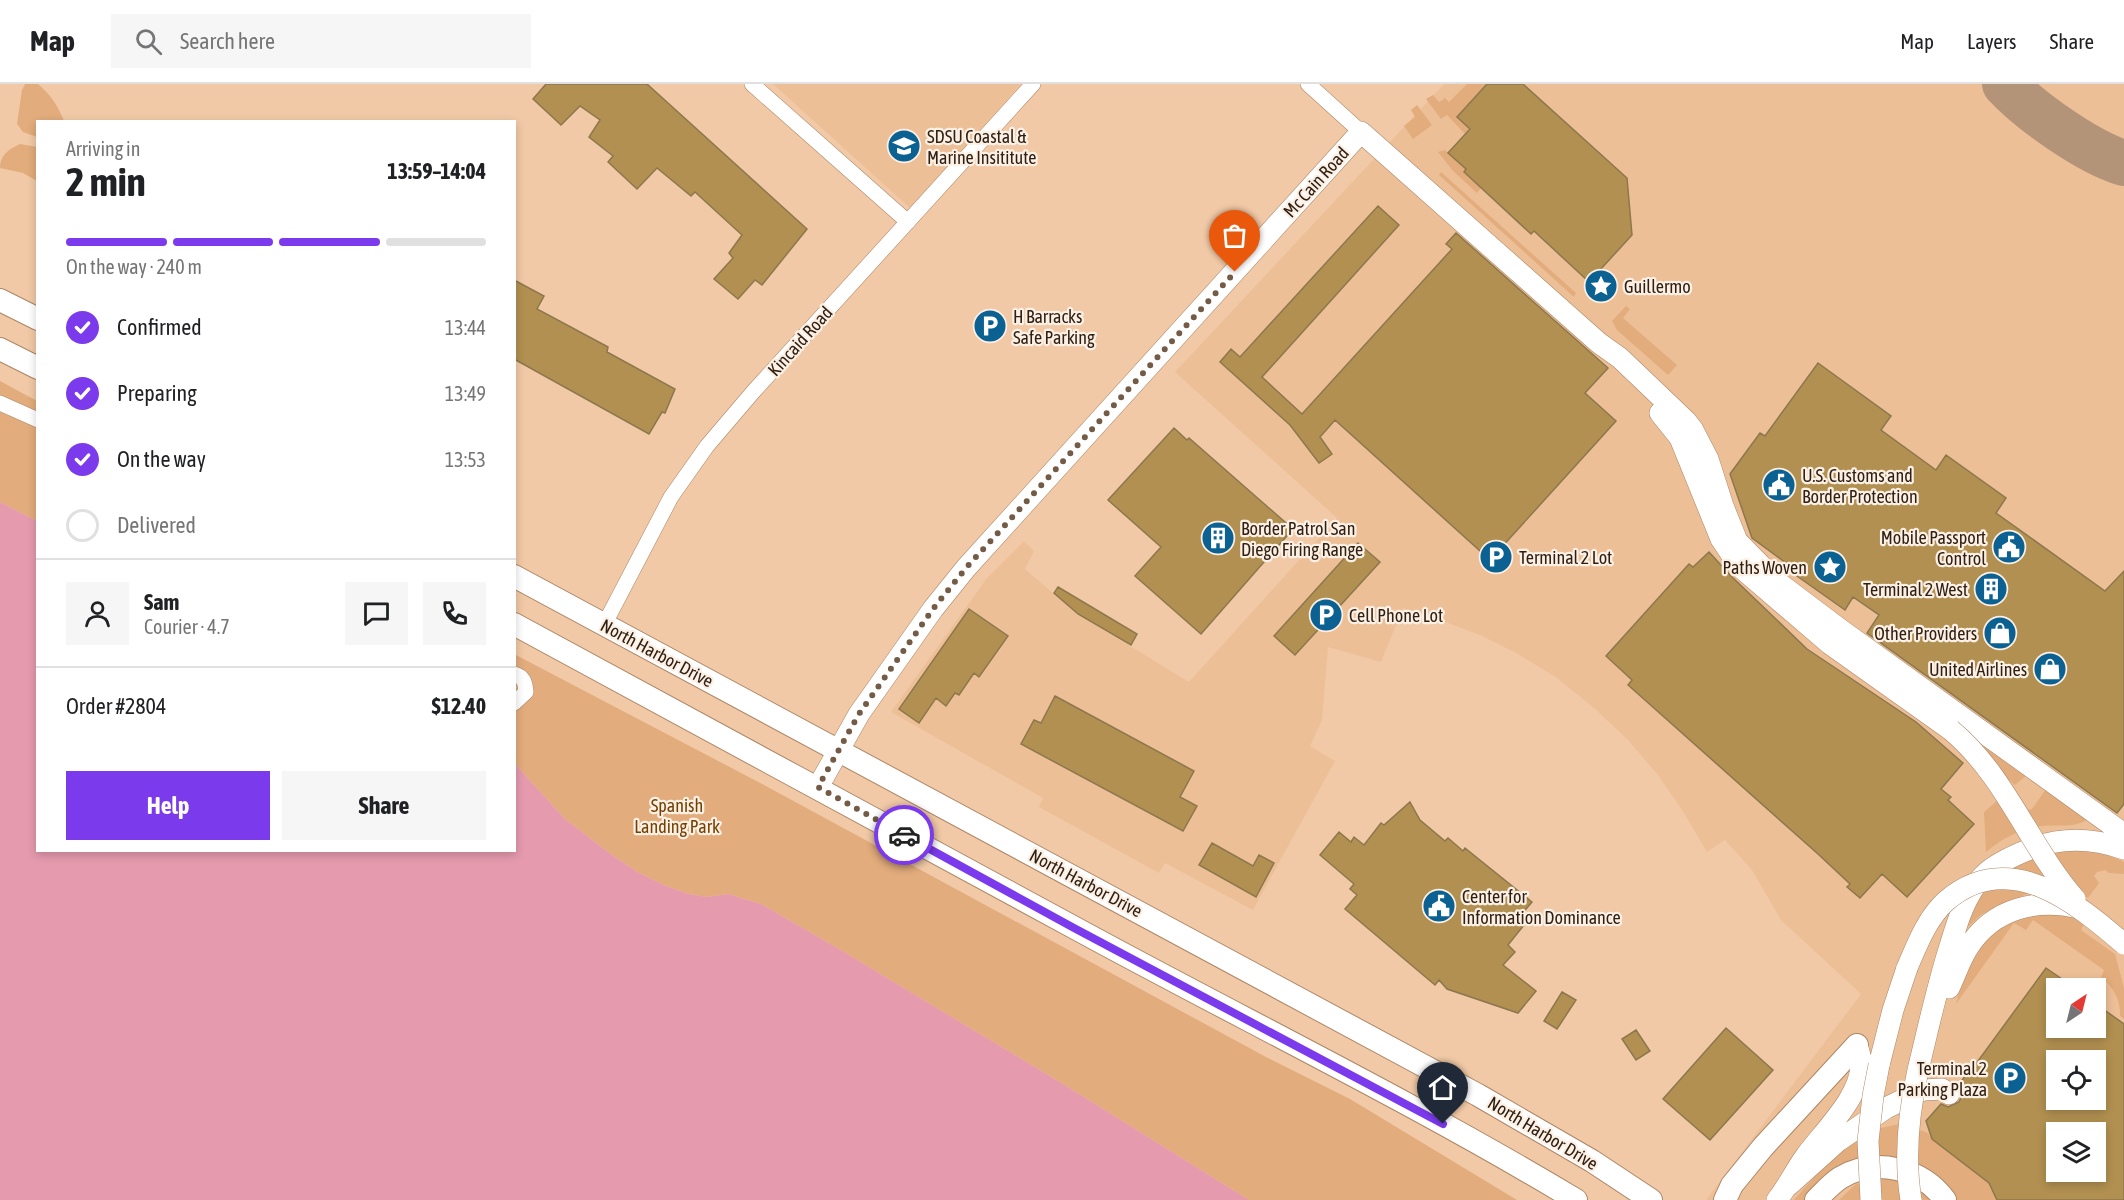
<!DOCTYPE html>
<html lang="en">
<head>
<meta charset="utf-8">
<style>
	body { margin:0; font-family:"Asap Condensed",sans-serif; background:#f6f6f6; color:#202124; height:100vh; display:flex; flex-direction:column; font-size:22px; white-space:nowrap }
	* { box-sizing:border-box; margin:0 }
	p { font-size:20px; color:#757577 }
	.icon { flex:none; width:33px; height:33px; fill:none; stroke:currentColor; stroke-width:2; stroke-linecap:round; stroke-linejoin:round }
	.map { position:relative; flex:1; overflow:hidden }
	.sheet { position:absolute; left:36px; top:36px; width:480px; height:732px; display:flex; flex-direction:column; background:#fff; border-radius:0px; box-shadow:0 3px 9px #0003 }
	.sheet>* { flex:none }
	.needle { width:39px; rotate:35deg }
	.fabs { position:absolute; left:2046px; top:894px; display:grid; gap:12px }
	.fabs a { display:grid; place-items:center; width:60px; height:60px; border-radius:0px; background:#fff; box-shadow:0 3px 9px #0003; font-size:30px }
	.pin { position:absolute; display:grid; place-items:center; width:51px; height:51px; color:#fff; margin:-62px -26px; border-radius:50% 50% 50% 0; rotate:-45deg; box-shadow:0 0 6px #0007 }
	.pin .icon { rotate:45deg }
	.courier { position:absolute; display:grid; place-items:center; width:60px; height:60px; margin:-30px; border:4px solid #7c3aed; border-radius:50%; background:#fff; color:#222; box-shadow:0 2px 8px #0007 }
	.headline em { font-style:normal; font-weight:700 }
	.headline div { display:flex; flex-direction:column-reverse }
	.headline { display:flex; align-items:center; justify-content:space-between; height:102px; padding:0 30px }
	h1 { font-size:39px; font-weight:700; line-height:45px }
	.bar { display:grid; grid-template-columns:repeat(4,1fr); gap:9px 6px; align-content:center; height:72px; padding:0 30px }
	.bar i { height:8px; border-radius:4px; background:#e0e0e0 }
	.bar .selected { background:#7c3aed }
	.bar p { grid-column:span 4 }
	.line { display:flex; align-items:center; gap:15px; padding:0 30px; border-top:2px solid #e0e0e0 }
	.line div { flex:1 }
	.round { display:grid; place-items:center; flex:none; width:63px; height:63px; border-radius:0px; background:#f6f6f6 }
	ol { padding:0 30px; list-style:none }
	li { display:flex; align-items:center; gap:18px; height:66px }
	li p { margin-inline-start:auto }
	li .icon { padding:6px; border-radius:50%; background:#7c3aed; color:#fff; stroke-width:4 }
	li:last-child { color:#757577 }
	li i { width:33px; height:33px; border:3px solid #e0e0e0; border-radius:50% }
	.button { display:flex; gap:12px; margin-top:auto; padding:12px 30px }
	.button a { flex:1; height:69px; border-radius:0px; background:#7c3aed; color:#fff; font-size:24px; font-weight:700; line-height:69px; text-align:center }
	.button a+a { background:#f6f6f6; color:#202124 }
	header { display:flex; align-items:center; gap:36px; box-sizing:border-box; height:84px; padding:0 30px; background:#fff; border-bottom:2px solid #e0e0e0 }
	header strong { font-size:28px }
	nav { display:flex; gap:33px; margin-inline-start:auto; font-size:21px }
	.search { width:420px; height:54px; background:#f6f6f6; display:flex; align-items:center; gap:15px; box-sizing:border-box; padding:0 21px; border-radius:0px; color:#757577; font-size:22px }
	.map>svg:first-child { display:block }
	.built { fill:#edbf97; fill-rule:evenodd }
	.green { fill:#e2ac7c }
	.water { fill:#e59aae }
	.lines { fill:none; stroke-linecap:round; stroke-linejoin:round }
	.taxiway { stroke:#b49478; stroke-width:46 }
	.building { fill:#b29051; stroke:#8d774d; stroke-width:1.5; fill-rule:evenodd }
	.street-casing { stroke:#ac8666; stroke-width:16 }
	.secondary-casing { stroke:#ac8666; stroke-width:22 }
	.primary-casing { stroke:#ac8666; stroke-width:24 }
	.street { stroke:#fff; stroke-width:15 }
	.secondary { stroke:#fff; stroke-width:21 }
	.primary { stroke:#fff; stroke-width:22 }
	.secondary-bridge-casing { stroke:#ac8666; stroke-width:22; stroke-linecap:butt }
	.secondary-bridge { stroke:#fff; stroke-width:21 }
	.done { stroke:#735b46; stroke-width:6; stroke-dasharray:0 10.8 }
	.route { stroke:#7c3aed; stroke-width:8 }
	.labels { text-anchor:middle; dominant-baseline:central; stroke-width:4.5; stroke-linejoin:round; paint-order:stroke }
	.poi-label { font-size:18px; fill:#2f2013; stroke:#fcf0e5; text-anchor:start }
	.street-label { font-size:18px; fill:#2f2013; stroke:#fcf0e5 }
	.park-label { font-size:18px; fill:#734001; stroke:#fcf0e5 }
</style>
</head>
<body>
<header>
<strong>Map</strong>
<div class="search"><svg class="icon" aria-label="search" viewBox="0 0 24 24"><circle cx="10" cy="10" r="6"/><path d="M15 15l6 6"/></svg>Search here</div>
<nav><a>Map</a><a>Layers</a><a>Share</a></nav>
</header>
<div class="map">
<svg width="2124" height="1116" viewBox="0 0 2124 1116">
	<rect width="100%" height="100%" fill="#f1c9a6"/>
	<!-- built -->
	<path class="built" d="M773,0H1021L910,124Z
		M1444,0H2124V1116H1706L1861,910L1781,836L1752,786L1725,756L1707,768L1684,729L1658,691L1628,656L1594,624L1557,594L1518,570L1482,552L1443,537L1403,524L1381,578L1328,563L1322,636L1310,662L1335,677L1253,826L1165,779L1159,789L1039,723L1043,714L891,628L987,494L1024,457L1034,467L1025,485L1076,529L1189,598L1337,434L1175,288ZM2056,904H2096V944H2056ZM2056,976H2096V1016H2056ZM2056,1048H2096V1088H2056Z"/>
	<!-- green -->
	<path class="green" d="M25,0H38C51,11 58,22 64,37L38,38L37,53L23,48L17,40L22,6Z
		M1467,0H1487L1457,33L1470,45L1465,50L1447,31L1441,35L1426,15L1433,11L1439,18L1445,14L1449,18Z
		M1417,21L1432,41L1413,55L1404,42L1415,33L1411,26Z
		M20,60L37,63V97L23,89L0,84C0,71 9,65 20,60Z
		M1445,66L1466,85L1464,88L1481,104L1477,109L1453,87L1438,68Z
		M1441,88L1576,209L1574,213L1439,91Z
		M1626,222L1630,225L1623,234L1677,281L1668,291L1617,246L1612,237Z
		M0,297L37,317V437L0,418Z
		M514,570L764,701L1266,973L1350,1015L1517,1116H1249L1068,1003L834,862L761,820L728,810L707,813L689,810L666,802L639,789L612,771L565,735L515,680Z
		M1977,650L2027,691L2015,701L1969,660Z
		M2046,705L2088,735C2074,745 2059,740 2042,742C2020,745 2002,754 1986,768L1984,728L1999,715L2022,727L2032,725Z
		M2063,765L2104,769L2124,778V790L2109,789L2105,786L2097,788L2094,792L2099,799L2088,814L2084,812L2029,809L1982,830L1963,847V837L1995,788Z
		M2061,827L2085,838L2081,846L2115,870L2124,904V935L2120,932C2121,916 2113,903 2101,893L2104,886L2033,836L2026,846L2014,839L1956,920L1965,886L1976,863L2001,837Z
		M1904,1040L1928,1049L1932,1055L1989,1099L1997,1116H1954L1926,1087L1821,1097L1804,1116H1794C1827,1080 1851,1044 1904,1040Z
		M1885,1094L1903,1097L1935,1116H1839L1856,1100Z"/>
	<!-- water -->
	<path class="water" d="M0,418L37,437L38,766H514L515,680L565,735L612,771L639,789L666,802L689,810L707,813L728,810L761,820L834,862L1068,1003L1249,1116H0Z"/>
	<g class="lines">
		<!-- taxiway -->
		<path class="taxiway" d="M2005,0C2031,28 2088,68 2124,79"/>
	</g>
	<!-- building -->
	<path class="building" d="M546,0H647L807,145L762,201L755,196L738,215L714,195L733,174L729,169L742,151L695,108L691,112L657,84L637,105L608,78L613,72L589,53L600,36L580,22L561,41L533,15Z
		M1487,0H1523L1627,94L1632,151L1589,198L1534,147L1531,150L1464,88L1466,85L1448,69L1470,45L1457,33Z
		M1378,122L1399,141L1262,293L1302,330L1452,165L1446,160L1456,149L1608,284L1585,309L1616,337L1490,476L1335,336L1320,353L1332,370L1319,379L1290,341L1220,278L1231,265L1240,273Z
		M514,196L544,212L537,225L608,263L607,268L675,305L665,329L662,328L649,350L514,275Z
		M1818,279L1891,332L1881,346L1936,386L1946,371L2006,414L1996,429L2105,507L2124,487V720L2117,729L1867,549L1879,531L1853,513L1845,526L1787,485L1790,482L1752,454L1730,390L1760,349L1765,352Z
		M1174,344L1187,356L1189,354L1293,445L1201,550L1135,492L1161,463L1108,416Z
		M1358,459L1380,478L1295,571L1274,552Z
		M1709,468L1731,492L1807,565L1916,638L1963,679L1941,705L1951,713L1948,716L1974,740L1907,813L1882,790L1860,814L1847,803L1850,800L1818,770L1628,601L1632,596L1606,572L1689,480L1693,483Z
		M1058,503L1137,550L1131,561L1078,530L1054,509Z
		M969,525L1008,552L979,593L974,589L959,611L955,609L946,622L936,614L919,639L899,625Z
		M1055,612L1194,687L1180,713L1197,722L1183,747L1021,660L1034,636L1041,639Z
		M1410,718L1420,736L1445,757L1448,754L1463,767L1465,764L1532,818L1521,831L1528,836L1508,861L1515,868L1503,881L1536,907L1518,929L1447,905L1439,896L1435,901L1345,825L1357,811L1350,805L1354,800L1320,771L1339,748L1351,758L1354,753L1364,761L1381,739L1384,741Z
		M1212,759L1253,782L1259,771L1274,779L1256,813L1199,781Z
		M2046,884L2075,904H2056V944H2096V920L2124,940V1116H1997L1989,1099L1932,1055L1926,1037L1941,1020L1948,1023L1959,1018L1962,1011L1958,1001L1978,977ZM2056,976H2096V1016H2056ZM2056,1048H2096V1088H2056Z
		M1562,908L1576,916L1557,945L1544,937Z
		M1726,944L1773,986L1710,1056L1663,1015Z
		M1636,946L1650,967L1636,976L1622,955Z"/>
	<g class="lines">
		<defs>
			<path id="street" d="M752,0L908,138
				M1308,0L1361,48
				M0,319L38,336
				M604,541L671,413L707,362L753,308L1033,0
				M514,590C524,593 525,598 526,608L514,619"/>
			<path id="secondary" d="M1660,329L1680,354L1721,455L1739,482L1830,560L1951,646
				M818,703L859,630L933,525L966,484L1361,48L1599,259L1620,274L1686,337L1693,346L1708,375L1723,422L1737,457L1776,497L1841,546L2124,750
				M1949,904C1956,890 1960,875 1969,862C1994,824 2037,814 2079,824
				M1879,981L1893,926L1907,884
				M1918,986C1928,945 1937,903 1950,862C1957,839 1965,811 1983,792C1994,780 2015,771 2030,765C2061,753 2093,754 2124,765
				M1789,1101L1838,1057L1886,1024L1923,1006L1942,1005L1949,1010
				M1777,1116C1788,1102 1795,1087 1805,1073C1823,1048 1862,1012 1861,979C1861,973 1859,967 1857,961"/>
			<path id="primary" d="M0,216L38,235
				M0,265L38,284
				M514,492L1478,1011L1592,1077L1651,1116
				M514,540C702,640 887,744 1075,844C1242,935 1413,1018 1576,1116
				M1725,1116L1732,1101L1763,1063L1857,961
				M1816,1116C1824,1108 1831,1100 1840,1094C1875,1073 1922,1084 1945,1116"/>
		</defs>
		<!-- street casing -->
		<use href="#street" class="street-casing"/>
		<!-- secondary casing -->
		<use href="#secondary" class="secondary-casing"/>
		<!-- primary casing -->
		<use href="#primary" class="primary-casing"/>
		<!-- street -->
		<use href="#street" class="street"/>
		<!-- secondary -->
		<use href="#secondary" class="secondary"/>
		<!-- primary -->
		<use href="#primary" class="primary"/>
		<defs>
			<path id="secondary-bridge" d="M1951,646C2006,692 2029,762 2075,815
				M1907,884C1917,861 1927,834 1946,817C2009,763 2075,818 2124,860
				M1871,1116L1868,1057L1873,1012L1879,981
				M1911,1116C1904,1074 1909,1027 1918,986"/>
		</defs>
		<!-- secondary-bridge casing -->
		<use href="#secondary-bridge" class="secondary-bridge-casing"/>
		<!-- secondary-bridge -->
		<use href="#secondary-bridge" class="secondary-bridge"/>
	</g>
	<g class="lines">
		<!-- done -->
		<path class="done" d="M904,751L818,703L859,630L933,525L966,484L1235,188"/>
		<!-- route -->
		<path class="route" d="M904,751L1074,844L1443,1040"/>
	</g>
	<!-- icons -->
	<defs>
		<symbol id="university-disc" viewBox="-11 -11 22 22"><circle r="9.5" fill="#0b6192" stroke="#fcf0e5"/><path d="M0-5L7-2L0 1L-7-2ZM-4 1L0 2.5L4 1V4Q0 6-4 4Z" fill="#fff"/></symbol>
		<symbol id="sight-disc" viewBox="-11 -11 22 22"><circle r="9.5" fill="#0b6192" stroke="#fcf0e5"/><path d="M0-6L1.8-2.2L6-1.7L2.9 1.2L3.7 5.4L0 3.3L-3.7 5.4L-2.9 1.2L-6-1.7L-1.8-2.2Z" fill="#fff"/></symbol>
		<symbol id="parking-disc" viewBox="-11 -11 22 22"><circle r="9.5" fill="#0b6192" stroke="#fcf0e5"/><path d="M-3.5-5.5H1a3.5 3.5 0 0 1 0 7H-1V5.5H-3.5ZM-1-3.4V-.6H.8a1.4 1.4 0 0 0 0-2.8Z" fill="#fff"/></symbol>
		<symbol id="civic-disc" viewBox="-11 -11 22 22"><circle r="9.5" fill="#0b6192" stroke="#fcf0e5"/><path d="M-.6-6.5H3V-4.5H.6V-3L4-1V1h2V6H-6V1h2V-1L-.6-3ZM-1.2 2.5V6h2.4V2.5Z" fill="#fff"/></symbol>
		<symbol id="building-disc" viewBox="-11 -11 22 22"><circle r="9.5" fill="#0b6192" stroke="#fcf0e5"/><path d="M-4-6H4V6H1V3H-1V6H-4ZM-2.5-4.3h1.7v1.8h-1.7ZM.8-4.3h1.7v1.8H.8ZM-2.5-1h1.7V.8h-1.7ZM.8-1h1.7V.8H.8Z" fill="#fff"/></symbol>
		<symbol id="shop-disc" viewBox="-11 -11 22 22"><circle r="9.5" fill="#0b6192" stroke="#fcf0e5"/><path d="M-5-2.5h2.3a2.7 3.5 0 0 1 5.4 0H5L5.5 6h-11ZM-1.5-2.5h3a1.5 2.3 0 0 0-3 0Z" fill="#fff"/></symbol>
	</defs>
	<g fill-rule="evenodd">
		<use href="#university-disc" x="885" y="43" width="38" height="38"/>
		<use href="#sight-disc" x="1582" y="183" width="38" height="38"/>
		<use href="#parking-disc" x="971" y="223" width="38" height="38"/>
		<use href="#civic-disc" x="1760" y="382" width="38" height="38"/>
		<use href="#building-disc" x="1199" y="435" width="38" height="38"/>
		<use href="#civic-disc" x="1990" y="444" width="38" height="38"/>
		<use href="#parking-disc" x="1477" y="454" width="38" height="38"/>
		<use href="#sight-disc" x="1811" y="464" width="38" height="38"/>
		<use href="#building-disc" x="1972" y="486" width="38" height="38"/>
		<use href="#parking-disc" x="1307" y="512" width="38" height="38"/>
		<use href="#shop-disc" x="1981" y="530" width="38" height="38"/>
		<use href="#shop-disc" x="2031" y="566" width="38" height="38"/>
		<use href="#civic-disc" x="1420" y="803" width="38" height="38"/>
		<use href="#parking-disc" x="1991" y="975" width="38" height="38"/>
	</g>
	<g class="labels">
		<!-- poi labels -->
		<g class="poi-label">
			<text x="927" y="52">SDSU Coastal &amp;<tspan x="927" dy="21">Marine Insititute</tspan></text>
			<text x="1624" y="202">Guillermo</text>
			<text x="1013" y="232">H Barracks<tspan x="1013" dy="21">Safe Parking</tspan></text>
			<text x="1802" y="391">U.S. Customs and<tspan x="1802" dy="21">Border Protection</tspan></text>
			<text x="1241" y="444">Border Patrol San<tspan x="1241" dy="21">Diego Firing Range</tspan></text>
			<text x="1986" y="453" text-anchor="end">Mobile Passport<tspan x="1986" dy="21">Control</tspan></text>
			<text x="1519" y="473">Terminal 2 Lot</text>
			<text x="1807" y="483" text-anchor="end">Paths Woven</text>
			<text x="1968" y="505" text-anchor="end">Terminal 2 West</text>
			<text x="1349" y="531">Cell Phone Lot</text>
			<text x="1977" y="549" text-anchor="end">Other Providers</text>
			<text x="2027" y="585" text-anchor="end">United Airlines</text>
			<text x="1462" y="812">Center for<tspan x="1462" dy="21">Information Dominance</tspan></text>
			<text x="1987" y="984" text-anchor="end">Terminal 2<tspan x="1987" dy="21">Parking Plaza</tspan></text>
		</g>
		<!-- street labels -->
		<g class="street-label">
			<text transform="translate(1316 98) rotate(-48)">Mc Cain Road</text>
			<text transform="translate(800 257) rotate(-48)">Kincaid Road</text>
			<text transform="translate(657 569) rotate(28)">North Harbor Drive</text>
			<text transform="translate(1086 799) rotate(28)">North Harbor Drive</text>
			<text transform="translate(1543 1049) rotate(31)">North Harbor Drive</text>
		</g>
		<!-- park labels -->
		<g class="park-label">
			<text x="677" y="721">Spanish<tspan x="677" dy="21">Landing Park</tspan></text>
		</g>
	</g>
</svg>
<div class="fabs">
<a><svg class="needle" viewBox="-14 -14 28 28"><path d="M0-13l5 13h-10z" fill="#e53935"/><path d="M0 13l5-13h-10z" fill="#757577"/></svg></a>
<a><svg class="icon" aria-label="locate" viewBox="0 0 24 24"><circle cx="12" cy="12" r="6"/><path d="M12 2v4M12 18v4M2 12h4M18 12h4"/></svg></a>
<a><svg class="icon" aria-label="layers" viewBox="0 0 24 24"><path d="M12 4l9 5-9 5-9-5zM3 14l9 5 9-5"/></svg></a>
</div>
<div class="pin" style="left:1235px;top:188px;background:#ea580c"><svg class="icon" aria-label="bag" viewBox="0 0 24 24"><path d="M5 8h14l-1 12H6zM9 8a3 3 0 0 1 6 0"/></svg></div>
<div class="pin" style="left:1443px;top:1040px;background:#1f2937"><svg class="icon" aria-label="home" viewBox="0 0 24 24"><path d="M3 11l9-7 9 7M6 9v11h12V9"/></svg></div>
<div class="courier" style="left:904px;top:751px"><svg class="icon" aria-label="car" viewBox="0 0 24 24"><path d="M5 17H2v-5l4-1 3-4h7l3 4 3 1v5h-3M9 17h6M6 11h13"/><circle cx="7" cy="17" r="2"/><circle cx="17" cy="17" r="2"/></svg></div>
<section class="sheet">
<div class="headline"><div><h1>2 min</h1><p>Arriving in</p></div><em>13:59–14:04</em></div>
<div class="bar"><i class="selected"></i><i class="selected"></i><i class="selected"></i><i></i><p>On the way · 240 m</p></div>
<ol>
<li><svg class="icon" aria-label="check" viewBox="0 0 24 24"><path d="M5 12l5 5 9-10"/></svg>Confirmed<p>13:44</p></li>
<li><svg class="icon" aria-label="check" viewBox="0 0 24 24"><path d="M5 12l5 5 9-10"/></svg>Preparing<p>13:49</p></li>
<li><svg class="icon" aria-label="check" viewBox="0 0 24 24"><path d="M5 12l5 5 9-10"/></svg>On the way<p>13:53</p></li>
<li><i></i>Delivered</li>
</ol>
<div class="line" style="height:108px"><a class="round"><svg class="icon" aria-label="person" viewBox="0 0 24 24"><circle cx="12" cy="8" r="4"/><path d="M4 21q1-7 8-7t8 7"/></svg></a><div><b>Sam</b><p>Courier · 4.7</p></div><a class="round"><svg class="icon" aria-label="chat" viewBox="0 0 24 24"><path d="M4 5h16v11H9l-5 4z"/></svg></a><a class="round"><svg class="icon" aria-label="phone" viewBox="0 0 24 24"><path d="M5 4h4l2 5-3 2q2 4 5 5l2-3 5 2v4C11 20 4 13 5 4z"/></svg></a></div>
<div class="line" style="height:78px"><div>Order #2804</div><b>$12.40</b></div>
<div class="button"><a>Help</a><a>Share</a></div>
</section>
</div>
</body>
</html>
